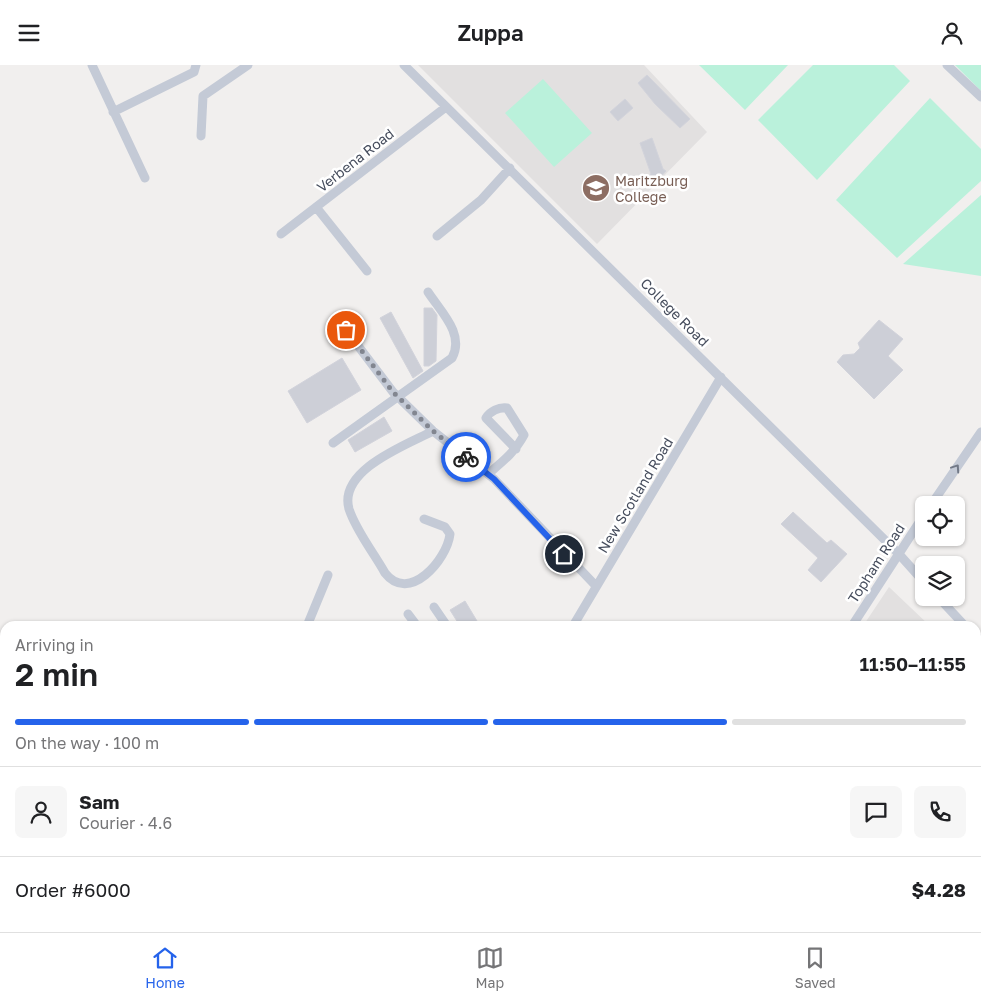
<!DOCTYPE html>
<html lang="en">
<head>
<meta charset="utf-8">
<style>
	body { margin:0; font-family:"Golos Text",sans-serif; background:#f6f6f6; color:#202124; height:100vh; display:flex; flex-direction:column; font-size:19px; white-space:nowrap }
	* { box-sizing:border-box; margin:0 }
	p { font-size:16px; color:#757577 }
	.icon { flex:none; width:28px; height:28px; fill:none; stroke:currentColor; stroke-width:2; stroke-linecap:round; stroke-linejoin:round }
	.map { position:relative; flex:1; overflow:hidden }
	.drawer { position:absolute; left:0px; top:556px; width:981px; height:311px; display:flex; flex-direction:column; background:#fff; border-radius:15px 15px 0 0; box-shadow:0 1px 4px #0004 }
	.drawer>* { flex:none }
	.buttons { position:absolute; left:915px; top:431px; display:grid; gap:10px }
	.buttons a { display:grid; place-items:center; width:50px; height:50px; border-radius:8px; background:#fff; box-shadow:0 1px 4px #0004; font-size:25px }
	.pin { position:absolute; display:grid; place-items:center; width:42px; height:42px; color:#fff; margin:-21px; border:2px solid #fff; border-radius:50%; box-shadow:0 1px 5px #0007 }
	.courier { position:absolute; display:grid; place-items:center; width:50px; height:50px; margin:-25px; border:4px solid #2563eb; border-radius:50%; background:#fff; color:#222; box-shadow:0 1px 6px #0007 }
	.head em { font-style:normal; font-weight:600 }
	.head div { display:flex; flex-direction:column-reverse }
	.head { display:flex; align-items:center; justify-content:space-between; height:85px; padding:0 15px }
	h1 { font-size:32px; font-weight:600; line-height:38px }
	.bar { display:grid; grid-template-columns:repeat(4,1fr); gap:8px 5px; align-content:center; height:60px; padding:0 15px }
	.bar i { height:6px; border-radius:4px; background:#e0e0e0 }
	.bar .current { background:#2563eb }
	.bar p { grid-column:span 4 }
	.line { display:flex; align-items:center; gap:12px; padding:0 15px; border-top:1px solid #e0e0e0 }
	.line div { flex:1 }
	.round { display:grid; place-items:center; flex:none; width:52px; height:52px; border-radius:8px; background:#f6f6f6 }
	header { display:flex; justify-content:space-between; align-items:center; height:65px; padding:0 15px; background:#fff; font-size:22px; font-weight:600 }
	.menu { display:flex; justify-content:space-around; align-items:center; height:70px; border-top:1px solid #e0e0e0; background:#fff; font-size:14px; color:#757577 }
	.menu a { display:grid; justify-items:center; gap:2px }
	.menu .current { color:#2563eb }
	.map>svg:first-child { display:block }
	.education { fill:#e2e0e0 }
	.green { fill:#baf1db }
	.building { fill:#cdcfd7; stroke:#d2d3db }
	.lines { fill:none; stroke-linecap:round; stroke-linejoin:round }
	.minor { stroke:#c4cad6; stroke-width:9 }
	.major { stroke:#adb7cf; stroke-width:11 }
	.oneway { stroke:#727987 }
	.done { stroke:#828690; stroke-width:5; stroke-dasharray:0 9 }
	.route { stroke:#2563eb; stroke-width:6 }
	.labels { text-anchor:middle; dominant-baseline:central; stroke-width:5; stroke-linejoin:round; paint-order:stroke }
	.street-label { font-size:14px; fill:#464d5d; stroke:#fff }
	.education-label { font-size:14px; fill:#785e54; stroke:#fff; text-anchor:start }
</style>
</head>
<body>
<header><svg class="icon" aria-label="menu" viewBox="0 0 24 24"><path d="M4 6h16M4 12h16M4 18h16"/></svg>Zuppa<svg class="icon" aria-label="person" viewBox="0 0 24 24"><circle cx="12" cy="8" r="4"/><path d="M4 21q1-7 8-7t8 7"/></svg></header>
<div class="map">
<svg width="981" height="867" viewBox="0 0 981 867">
	<rect width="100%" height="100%" fill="#f1efee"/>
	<!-- education -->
	<path class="education" d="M418,0H644L707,67L597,179Z
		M889,522L930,561H863Z
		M657,862H922V863L921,867H654Z"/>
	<!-- green -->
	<path class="green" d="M699,0H788L745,45Z
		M813,0H894L910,16L817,115L758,55Z
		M955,0H981V26Z
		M543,14L592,68L554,102L505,48Z
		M930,33L981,84V116L897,193L836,135Z
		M981,130V211L903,199Z
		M0,638L5,643V862L77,863L74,867H0Z"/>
	<!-- building -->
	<path class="building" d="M647,10L690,54L680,63L655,39L638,18Z
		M625,34L633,43L618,56L610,47Z
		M652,73L663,104L666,106L656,117L649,111L651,109L640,78Z
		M424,243H432L437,250L436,296L429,301H424Z
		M391,247L423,306L413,313L380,253Z
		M879,255L903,274L888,291L903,305L874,334L837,297L843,290L854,289L860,283L858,278Z
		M342,293L361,325L307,358L288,326Z
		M384,352L392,366L355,387L348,375Z
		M793,447L827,478L831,475L847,489L821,517L808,505L818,493L781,459Z
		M465,536L480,561H460L450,545Z"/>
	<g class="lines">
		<!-- minor -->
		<path class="minor" d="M92,0L145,113
			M404,0L898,488L924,517
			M947,0L981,32
			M113,47L194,7L196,0
			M201,71L203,31L248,0
			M316,142L367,206
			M281,169L446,42
			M437,171L481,135L510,103
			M346,265L393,327L433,366L494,414L596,521
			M333,378L452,293C465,269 441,247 428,227
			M488,409C502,397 515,387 524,370L507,343C499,342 490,346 486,353L516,384
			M931,440L981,367
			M424,454L445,462L450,469C447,495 409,539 385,508C374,488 356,466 349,444C338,405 406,380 433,366
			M938,532L965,561
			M434,542L447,561
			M408,549L417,561
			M307,561L328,510
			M573,561L721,312
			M852,561L924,450
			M976,571L981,576
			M263,862L268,867
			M447,862L449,867
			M513,862L517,867
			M194,867L196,862
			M391,867L394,862
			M644,867L647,862"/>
		<!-- major -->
		<path class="major" d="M976,754L981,738
			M976,780L981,763
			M945,867L946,862"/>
	</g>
	<!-- one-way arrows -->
	<defs><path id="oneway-chevron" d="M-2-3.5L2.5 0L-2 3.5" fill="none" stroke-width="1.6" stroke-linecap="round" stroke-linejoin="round" transform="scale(1.25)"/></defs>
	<use class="oneway" href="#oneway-chevron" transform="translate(956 403) rotate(-56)"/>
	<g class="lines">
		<!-- done -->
		<path class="done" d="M346,265L393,327L433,366L466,392"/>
		<!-- route -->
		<path class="route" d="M466,392L494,414L564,489"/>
	</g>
	<!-- icons -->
	<defs>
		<symbol id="school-disc" viewBox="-11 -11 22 22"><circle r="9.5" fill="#8d6e63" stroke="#fff"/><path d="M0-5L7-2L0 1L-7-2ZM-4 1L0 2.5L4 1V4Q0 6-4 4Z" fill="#fff"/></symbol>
	</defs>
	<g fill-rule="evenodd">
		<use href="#school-disc" x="580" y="107" width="32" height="32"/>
	</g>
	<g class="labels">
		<!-- street labels -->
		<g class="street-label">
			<text transform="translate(355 95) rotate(-38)">Verbena Road</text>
			<text transform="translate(675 247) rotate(45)">College Road</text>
			<text transform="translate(635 430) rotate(-59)">New Scotland Road</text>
			<text transform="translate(876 498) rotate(-57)">Topham Road</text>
		</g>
		<!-- education labels -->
		<g class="education-label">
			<text x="615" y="115">Maritzburg<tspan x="615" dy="16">College</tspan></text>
		</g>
	</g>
</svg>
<div class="buttons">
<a><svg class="icon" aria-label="locate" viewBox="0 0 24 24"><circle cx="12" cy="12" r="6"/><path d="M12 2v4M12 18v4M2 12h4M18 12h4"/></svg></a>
<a><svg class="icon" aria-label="layers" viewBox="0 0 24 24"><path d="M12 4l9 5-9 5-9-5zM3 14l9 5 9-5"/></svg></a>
</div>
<div class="pin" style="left:346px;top:265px;background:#ea580c"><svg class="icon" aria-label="bag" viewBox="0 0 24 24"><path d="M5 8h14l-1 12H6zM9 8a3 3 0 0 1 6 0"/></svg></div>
<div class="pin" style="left:564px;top:489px;background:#1f2937"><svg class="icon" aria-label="home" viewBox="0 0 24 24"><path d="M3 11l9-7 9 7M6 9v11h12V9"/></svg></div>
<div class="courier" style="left:466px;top:392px"><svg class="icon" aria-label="bike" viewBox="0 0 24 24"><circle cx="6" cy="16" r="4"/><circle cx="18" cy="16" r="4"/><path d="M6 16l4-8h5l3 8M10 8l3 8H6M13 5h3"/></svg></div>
<section class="drawer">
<div class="head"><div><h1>2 min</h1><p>Arriving in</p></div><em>11:50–11:55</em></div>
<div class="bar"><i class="current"></i><i class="current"></i><i class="current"></i><i></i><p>On the way · 100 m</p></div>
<div class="line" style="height:90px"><a class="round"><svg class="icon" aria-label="person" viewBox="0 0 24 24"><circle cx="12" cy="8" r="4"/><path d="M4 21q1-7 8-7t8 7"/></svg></a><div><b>Sam</b><p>Courier · 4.6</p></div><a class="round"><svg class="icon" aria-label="chat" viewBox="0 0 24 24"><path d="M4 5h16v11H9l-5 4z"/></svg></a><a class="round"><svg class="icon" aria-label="phone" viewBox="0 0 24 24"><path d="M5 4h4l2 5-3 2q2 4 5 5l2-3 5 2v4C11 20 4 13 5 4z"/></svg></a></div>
<div class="line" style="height:65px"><div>Order #6000</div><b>$4.28</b></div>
</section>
</div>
<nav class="menu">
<a class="current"><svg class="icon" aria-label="home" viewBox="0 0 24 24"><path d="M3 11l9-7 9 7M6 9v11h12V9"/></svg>Home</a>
<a><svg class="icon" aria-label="map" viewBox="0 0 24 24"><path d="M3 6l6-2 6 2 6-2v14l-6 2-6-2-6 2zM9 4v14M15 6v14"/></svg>Map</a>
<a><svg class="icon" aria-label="saved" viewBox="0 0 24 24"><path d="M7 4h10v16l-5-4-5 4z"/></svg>Saved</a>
</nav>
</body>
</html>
